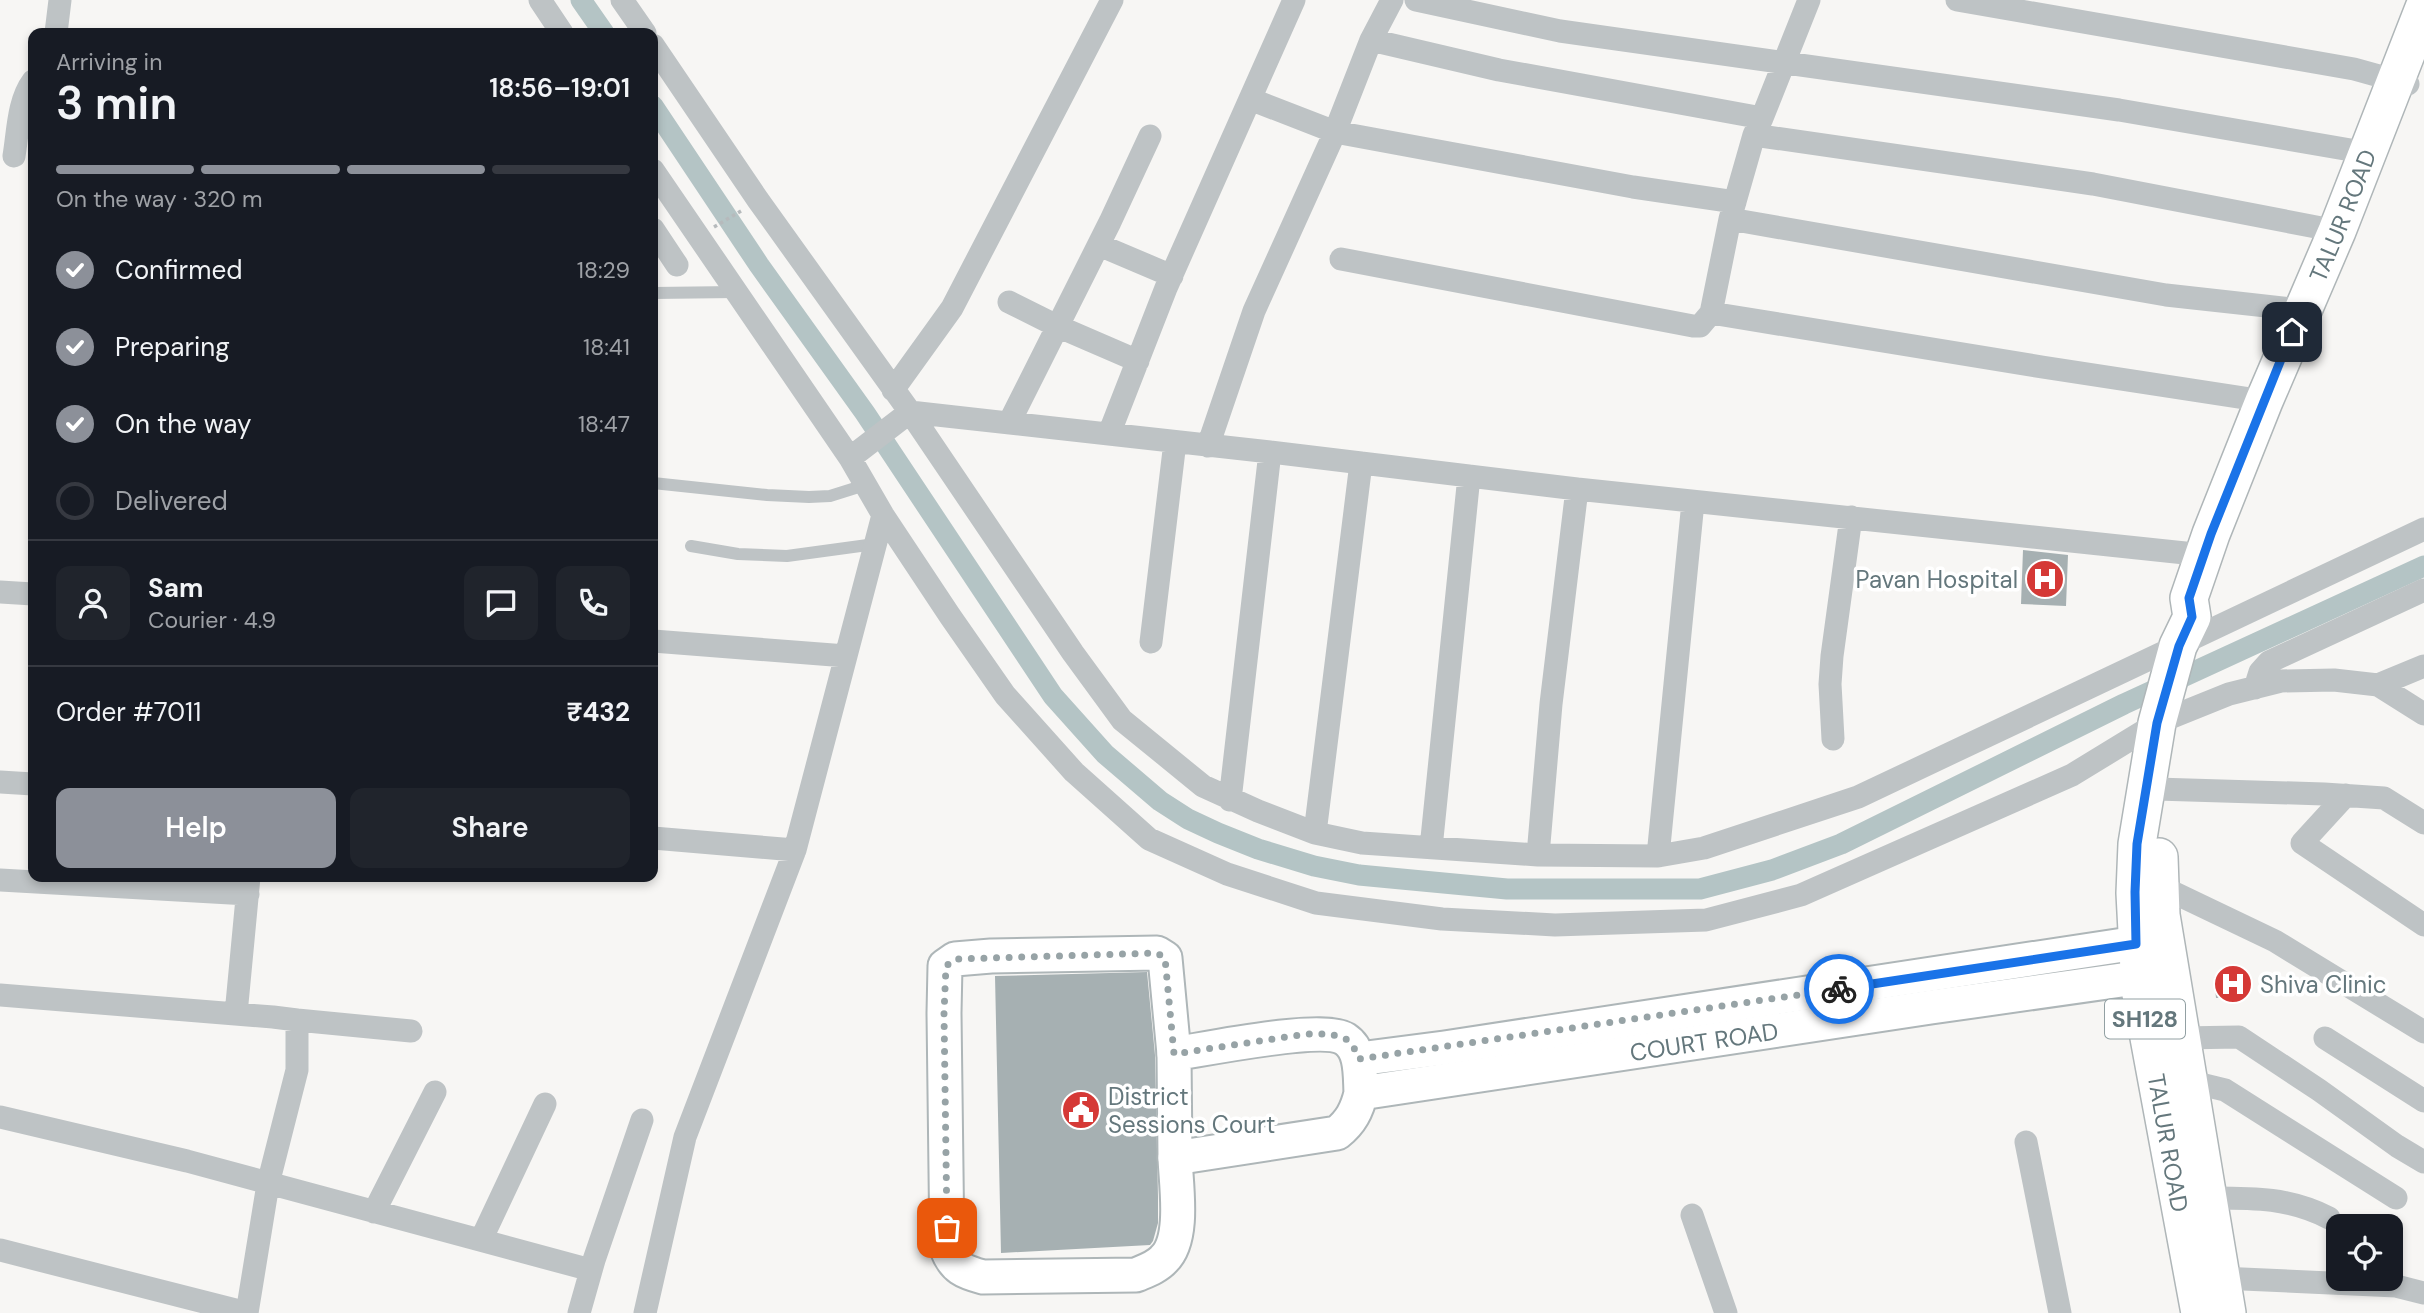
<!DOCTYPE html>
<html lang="en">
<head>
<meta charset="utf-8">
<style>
	body { margin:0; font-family:"DM Sans",sans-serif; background:#20242c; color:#f1f3f6; height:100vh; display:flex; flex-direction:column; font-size:26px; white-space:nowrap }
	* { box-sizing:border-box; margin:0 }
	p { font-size:23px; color:#9ea1a6 }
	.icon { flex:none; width:38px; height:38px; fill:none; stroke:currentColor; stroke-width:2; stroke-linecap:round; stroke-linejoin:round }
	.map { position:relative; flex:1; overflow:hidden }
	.side { position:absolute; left:28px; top:28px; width:630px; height:854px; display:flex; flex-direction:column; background:#171b24; border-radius:14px; box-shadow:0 4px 10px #0003 }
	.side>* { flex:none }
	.controls { position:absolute; left:2326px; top:1214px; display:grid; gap:14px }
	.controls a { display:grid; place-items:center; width:77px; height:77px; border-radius:14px; background:#171b24; box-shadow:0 4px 10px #0003; font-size:35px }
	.pin { position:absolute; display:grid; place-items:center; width:60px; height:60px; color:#fff; margin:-30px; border-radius:14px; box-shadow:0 4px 10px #0006 }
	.courier { position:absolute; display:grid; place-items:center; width:70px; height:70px; margin:-35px; border:5px solid #1a73e8; border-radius:50%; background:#fff; color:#222; box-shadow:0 2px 9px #0007 }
	.head em { font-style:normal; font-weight:600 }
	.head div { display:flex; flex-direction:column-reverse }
	.head { display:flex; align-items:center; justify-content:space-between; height:119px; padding:0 28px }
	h1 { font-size:46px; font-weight:600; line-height:52px }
	.bar { display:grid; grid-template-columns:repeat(4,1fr); gap:10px 7px; align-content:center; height:84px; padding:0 28px }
	.bar i { height:9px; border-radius:5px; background:#363941 }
	.bar .selected { background:#8c9099 }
	.bar p { grid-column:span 4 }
	.line { display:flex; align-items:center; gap:18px; padding:0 28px; border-top:2px solid #363941 }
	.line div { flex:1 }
	.round { display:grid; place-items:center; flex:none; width:74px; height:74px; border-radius:14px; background:#20242c }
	ol { padding:0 28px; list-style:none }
	li { display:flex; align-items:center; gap:21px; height:77px }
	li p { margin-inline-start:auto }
	li .icon { padding:7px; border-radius:50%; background:#8c9099; color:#fff; stroke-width:4 }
	li:last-child { color:#9ea1a6 }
	li i { width:38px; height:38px; border:4px solid #363941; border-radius:50% }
	.cta { display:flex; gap:14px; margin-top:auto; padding:14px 28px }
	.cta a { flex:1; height:80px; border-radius:14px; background:#8c9099; color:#fff; font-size:28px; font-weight:600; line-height:80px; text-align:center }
	.cta a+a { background:#20242c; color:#f1f3f6 }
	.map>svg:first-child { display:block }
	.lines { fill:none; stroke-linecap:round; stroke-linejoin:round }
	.canal { stroke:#b4c4c5; stroke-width:21 }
	.building { fill:#a6b0b2 }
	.secondary-casing { stroke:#aeb6b8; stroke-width:37 }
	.primary-casing { stroke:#afb6b8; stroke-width:40 }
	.path { stroke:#b6babc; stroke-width:3.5; stroke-dasharray:3.5 3.5; stroke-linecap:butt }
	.lane { stroke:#bec3c5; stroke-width:12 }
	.street { stroke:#bec3c5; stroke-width:23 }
	.secondary { stroke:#fff; stroke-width:33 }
	.primary { stroke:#fff; stroke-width:37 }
	.done { stroke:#97a3a6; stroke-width:7; stroke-dasharray:0 12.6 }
	.route { stroke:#1a73e8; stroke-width:9 }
	.labels { text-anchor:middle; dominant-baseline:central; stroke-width:7; stroke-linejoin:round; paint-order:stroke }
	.shield { fill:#fff; stroke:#92a0a3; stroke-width:2 }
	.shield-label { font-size:23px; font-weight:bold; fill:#64777c }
	.street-label { font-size:24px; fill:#64777c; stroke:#fff }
	.poi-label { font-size:24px; fill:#64777c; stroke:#fff; text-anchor:start }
</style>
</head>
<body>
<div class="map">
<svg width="2424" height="1313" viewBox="0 0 2424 1313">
	<rect width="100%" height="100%" fill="#f7f6f4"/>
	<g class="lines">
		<!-- canal -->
		<path class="canal" d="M581,0L604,33
			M653,106L759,265L865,413L1053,696L1105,754L1160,801L1188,819L1218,833L1258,849L1314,866L1359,875L1507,889H1700L1772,870L1841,844L2124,704L2424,566"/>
	</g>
	<!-- building -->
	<path class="building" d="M2023,550L2068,555L2066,606L2021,604Z
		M1147,972L1155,1055L1158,1197V1223L1153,1241L1150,1245L1001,1253L995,976Z
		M2241,975L2243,996L2216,998L2214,977Z"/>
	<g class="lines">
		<defs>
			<g id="secondary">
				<path d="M1174,1054L1165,958L1157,953L991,956L955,959L945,966L944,1013L947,1249C954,1268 964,1272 983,1277L1136,1275C1145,1271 1157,1267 1164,1259C1185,1239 1176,1185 1175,1158"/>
				<path d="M1359,1059L1444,1048L2163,939"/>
				<path id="s1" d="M1361,1093C1360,1075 1362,1050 1345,1039C1322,1025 1206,1049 1174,1054L1175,1158L1337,1133C1351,1122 1357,1110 1361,1093L1931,1007L2164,974"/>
			</g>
			<g id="primary">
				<path d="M2159,857L2161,915L2227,1313"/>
				<path id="s2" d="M2200,1313L2140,989L2135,893L2137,844L2157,723L2178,646L2192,617L2189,598L2211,534L2264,401L2337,231L2424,8"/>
			</g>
		</defs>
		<!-- secondary casing -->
		<use href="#secondary" class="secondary-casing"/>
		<!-- primary casing -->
		<use href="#primary" class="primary-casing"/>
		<!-- path -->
		<path class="path" d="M714,227L741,211"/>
		<!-- lane -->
		<path class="lane" d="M653,293L736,292
			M653,483L767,495L809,497L830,496L865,485
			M691,546L738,554L787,556L875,544"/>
		<!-- street -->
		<path class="street" d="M540,0L562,33
			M622,0L645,33
			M1392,0L1371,40L1499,70L1762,118L1754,135L2093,184L2337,231
			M1416,0L1560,31L2119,110L2368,153
			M1957,0L2354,69L2408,84
			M56,33L60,0
			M1371,40L1335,132L1633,187L1735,202
			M653,45L758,200L910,412L1073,653L1122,720L1203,786L1258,811L1315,833L1362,843L1538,855L1658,856L1704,848L1858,797L2424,529
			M1762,118L1809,0
			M1754,135L1730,219L1711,313L2042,367L2264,401
			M14,156C18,132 18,101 33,81
			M653,170L850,458L883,515L950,616L1005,695L1074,772L1149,839L1227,874L1316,903L1442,919L1555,925L1706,920L1801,895L2072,775L2157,723L2229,694L2281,681L2334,680L2378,685L2424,714
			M1730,219L2166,295L2302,310
			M653,229L677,265
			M1099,245L1172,276
			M1341,259L1693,326H1700L1711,313
			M1009,302L1057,326L1138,361
			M893,390L952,308L1112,0
			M1009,423L1110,222L1150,136
			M1109,434L1166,288L1294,0
			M1208,446L1254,311L1335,132L1250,99
			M850,458L910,412L1270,452L1577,489L2204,555
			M0,592L33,594
			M653,641L846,656
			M1151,642L1175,442
			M2378,685L2424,666
			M2255,688L2260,672L2269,662L2424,590
			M1833,739L1830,684L1832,656L1851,517
			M0,782L33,784
			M2156,789L2324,794L2384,798L2424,823
			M2346,795L2302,843L2424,925
			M1230,800L1270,452
			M1315,833L1361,463
			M653,838L795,850
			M1431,848L1469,476
			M1538,855L1551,704L1577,489
			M1658,856L1693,502
			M0,880L248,894
			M2160,886L2275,941L2424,1032
			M0,995L273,1017L297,1020V1070L268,1184L247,1313
			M236,1014L249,877
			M297,1020L411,1031
			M2181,1038L2239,1037L2319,1090L2397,1146L2424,1162
			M2325,1038L2424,1101
			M2188,1081L2225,1090L2396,1198
			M0,1117L187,1161L591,1270
			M2026,1142L2060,1313
			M2206,1198C2252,1198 2288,1197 2329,1218
			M374,1212L435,1092
			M1692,1215L1726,1313
			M481,1240L545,1104
			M0,1250L247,1313
			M2220,1278L2396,1286L2424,1293
			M579,1313L594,1260L642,1120
			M645,1313L685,1137L795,850L883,515"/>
		<!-- secondary -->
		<use href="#secondary" class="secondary"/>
		<!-- primary -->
		<use href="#primary" class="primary"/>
	</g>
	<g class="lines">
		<!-- done -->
		<path class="done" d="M947,1228L944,1013L946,966L955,959L1157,953L1165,958L1174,1054L1306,1034H1330L1346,1039L1354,1048L1359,1059L1839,989"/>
		<!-- route -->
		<path class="route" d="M1839,989L2136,944L2135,892L2137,844L2157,723L2179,646L2192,617L2189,598L2211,534L2292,332"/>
	</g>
	<!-- icons -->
	<defs>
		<symbol id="hospital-disc" viewBox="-11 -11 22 22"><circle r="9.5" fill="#d53936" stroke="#fff"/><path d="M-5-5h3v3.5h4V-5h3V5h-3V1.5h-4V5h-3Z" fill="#fff"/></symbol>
		<symbol id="civic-disc" viewBox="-11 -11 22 22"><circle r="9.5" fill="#d53936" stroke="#fff"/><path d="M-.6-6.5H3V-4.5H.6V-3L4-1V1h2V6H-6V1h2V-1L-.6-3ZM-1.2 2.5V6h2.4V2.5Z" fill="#fff"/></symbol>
	</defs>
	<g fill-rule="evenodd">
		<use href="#hospital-disc" x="2023" y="557" width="44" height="44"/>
		<use href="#hospital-disc" x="2211" y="962" width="44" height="44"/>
		<use href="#civic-disc" x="1059" y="1088" width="44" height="44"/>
	</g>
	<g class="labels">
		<!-- shield labels -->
		<rect class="shield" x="2105" y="999.5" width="80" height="39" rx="5"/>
		<g class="shield-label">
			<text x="2145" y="1019">SH128</text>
		</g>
		<!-- street labels -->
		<g class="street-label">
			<text stroke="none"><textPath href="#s2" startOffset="1141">TALUR ROAD</textPath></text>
			<text stroke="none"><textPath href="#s1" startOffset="894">COURT ROAD</textPath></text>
			<text transform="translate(2168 1143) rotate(80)">TALUR ROAD</text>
		</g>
		<!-- poi labels -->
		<g class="poi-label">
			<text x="2018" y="579" text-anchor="end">Pavan Hospital</text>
			<text x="2260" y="984">Shiva Clinic</text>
			<text x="1108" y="1096">District<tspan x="1108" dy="28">Sessions Court</tspan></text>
		</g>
	</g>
</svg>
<div class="controls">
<a><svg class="icon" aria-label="locate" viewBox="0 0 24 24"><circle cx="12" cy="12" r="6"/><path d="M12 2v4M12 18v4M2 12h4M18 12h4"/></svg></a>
</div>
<div class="pin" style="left:947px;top:1228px;background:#ea580c"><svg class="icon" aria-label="bag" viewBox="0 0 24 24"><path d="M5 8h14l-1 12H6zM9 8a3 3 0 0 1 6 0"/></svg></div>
<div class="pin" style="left:2292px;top:332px;background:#1f2937"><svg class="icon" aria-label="home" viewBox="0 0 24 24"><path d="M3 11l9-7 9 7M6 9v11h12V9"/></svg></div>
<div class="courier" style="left:1839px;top:989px"><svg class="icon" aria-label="bike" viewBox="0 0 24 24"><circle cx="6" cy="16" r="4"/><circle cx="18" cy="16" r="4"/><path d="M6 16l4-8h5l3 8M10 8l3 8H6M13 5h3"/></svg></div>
<section class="side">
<div class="head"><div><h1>3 min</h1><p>Arriving in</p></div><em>18:56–19:01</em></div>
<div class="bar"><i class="selected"></i><i class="selected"></i><i class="selected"></i><i></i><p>On the way · 320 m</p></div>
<ol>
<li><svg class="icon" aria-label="check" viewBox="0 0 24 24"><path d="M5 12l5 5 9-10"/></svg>Confirmed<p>18:29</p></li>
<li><svg class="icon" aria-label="check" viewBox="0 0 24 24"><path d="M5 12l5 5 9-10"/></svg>Preparing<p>18:41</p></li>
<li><svg class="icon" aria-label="check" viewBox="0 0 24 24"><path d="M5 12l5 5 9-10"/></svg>On the way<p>18:47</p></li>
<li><i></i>Delivered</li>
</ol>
<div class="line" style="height:126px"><a class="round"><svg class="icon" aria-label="person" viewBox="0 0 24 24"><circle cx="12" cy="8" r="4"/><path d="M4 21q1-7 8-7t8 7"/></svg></a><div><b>Sam</b><p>Courier · 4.9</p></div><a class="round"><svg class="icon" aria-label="chat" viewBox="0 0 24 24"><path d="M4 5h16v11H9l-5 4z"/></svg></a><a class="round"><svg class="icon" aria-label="phone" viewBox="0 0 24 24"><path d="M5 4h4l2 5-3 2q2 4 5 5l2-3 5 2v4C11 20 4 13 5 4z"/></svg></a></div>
<div class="line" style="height:91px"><div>Order #7011</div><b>₹432</b></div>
<div class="cta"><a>Help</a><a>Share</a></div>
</section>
</div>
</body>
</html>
